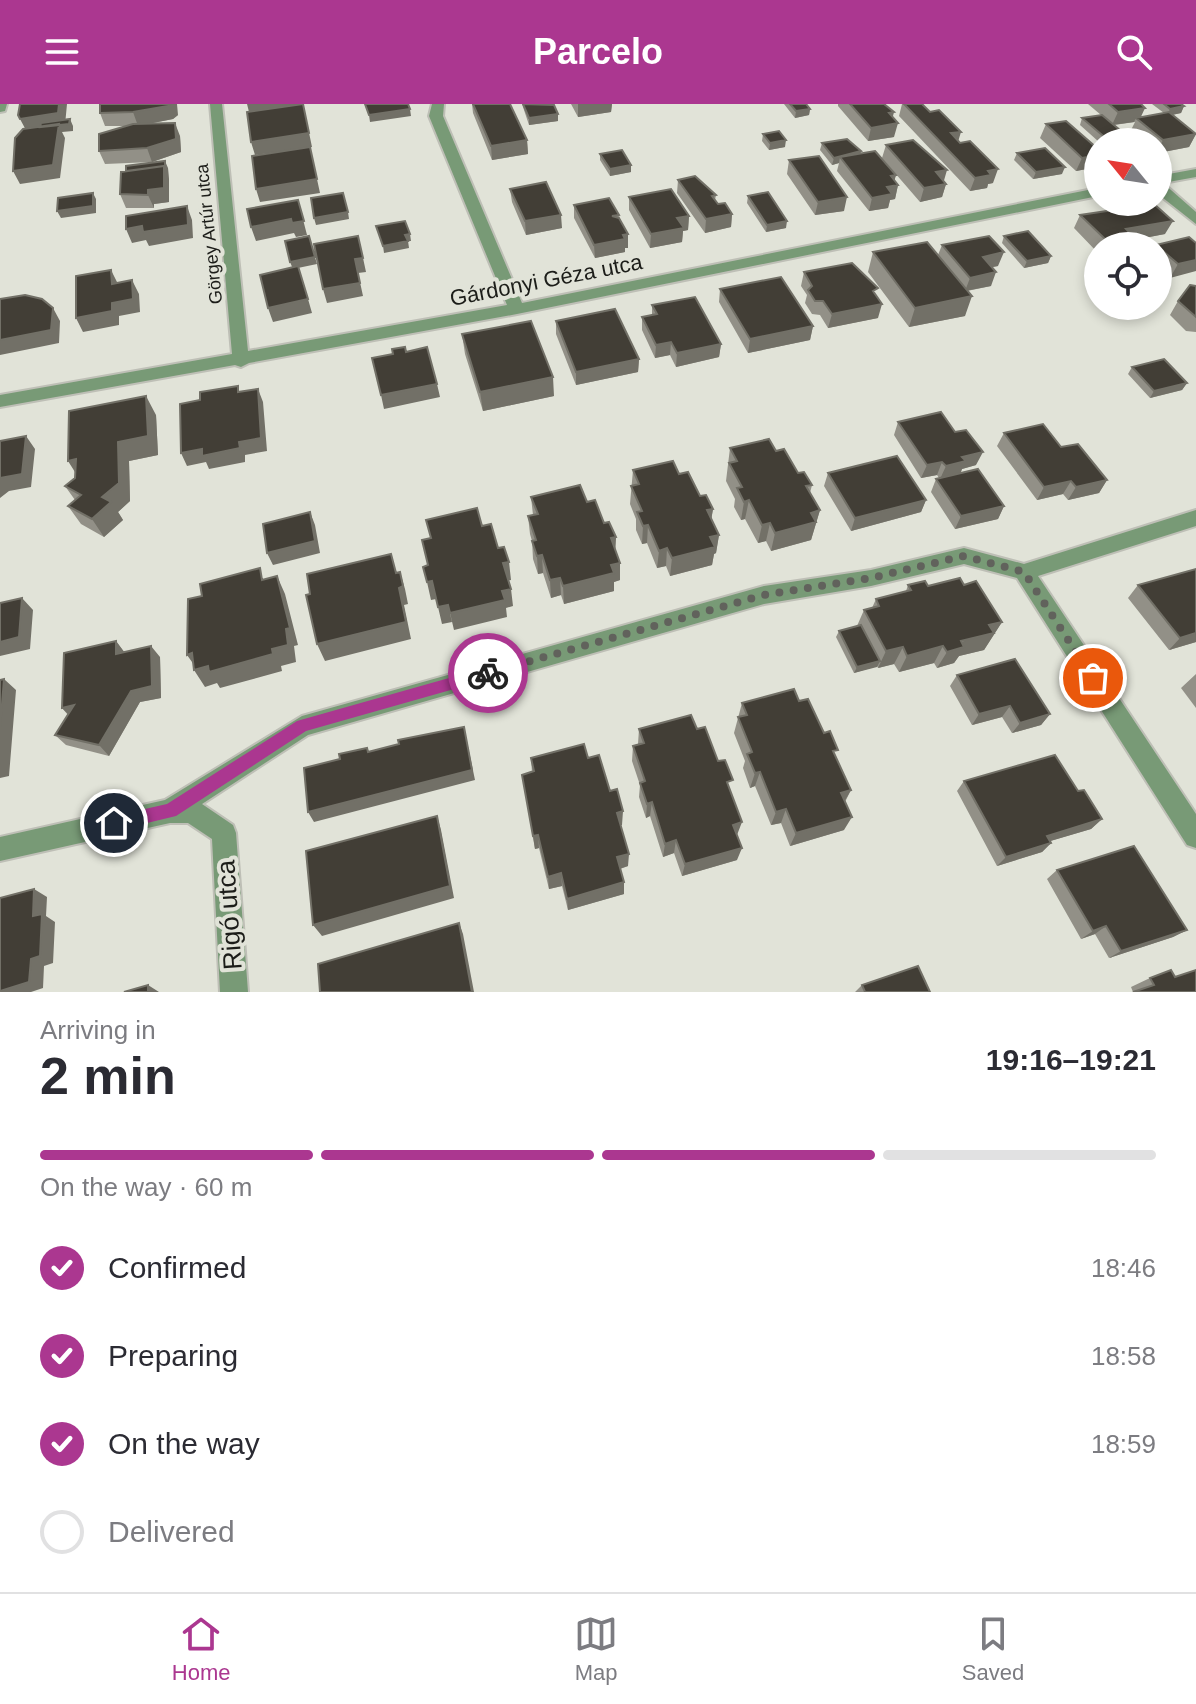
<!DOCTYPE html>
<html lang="en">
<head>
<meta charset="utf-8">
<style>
	body { margin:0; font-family:Helvetica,sans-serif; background:#f2f2f3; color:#2b2b33; height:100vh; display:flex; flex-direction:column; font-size:30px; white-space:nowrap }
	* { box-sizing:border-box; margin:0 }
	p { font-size:26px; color:#7c7c81 }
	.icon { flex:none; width:44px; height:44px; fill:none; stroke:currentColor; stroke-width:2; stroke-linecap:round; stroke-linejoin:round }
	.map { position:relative; height:888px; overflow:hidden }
	.details { display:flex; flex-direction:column; background:#fff; flex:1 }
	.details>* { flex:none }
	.needle { width:52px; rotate:300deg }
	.tools { position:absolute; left:1084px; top:24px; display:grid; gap:16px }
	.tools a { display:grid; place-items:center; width:88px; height:88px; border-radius:50%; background:#fff; box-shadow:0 4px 12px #0003; font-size:40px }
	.pin { position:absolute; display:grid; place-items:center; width:68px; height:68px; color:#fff; margin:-34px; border:4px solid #fff; border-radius:50%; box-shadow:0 2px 8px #0007 }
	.courier { position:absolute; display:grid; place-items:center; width:80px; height:80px; margin:-40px; border:6px solid #ab3790; border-radius:50%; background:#fff; color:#222; box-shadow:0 2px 10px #0007 }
	.headline em { font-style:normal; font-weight:800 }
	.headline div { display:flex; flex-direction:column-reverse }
	.headline { display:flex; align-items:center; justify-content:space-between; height:136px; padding:0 40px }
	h1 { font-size:52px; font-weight:800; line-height:60px }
	.bar { display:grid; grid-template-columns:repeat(4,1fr); gap:12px 8px; align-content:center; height:96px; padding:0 40px }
	.bar i { height:10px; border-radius:6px; background:#e1e1e2 }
	.bar .on { background:#ab3790 }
	.bar p { grid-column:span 4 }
	ol { padding:0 40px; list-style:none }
	li { display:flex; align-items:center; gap:24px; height:88px }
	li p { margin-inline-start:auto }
	li .icon { padding:8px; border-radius:50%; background:#ab3790; color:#fff; stroke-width:4 }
	li:last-child { color:#7c7c81 }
	li i { width:44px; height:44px; border:4px solid #e1e1e2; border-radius:50% }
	header { display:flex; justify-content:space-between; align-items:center; height:104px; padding:0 40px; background:#ab3790; color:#fff; font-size:36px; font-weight:800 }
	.tab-bar { display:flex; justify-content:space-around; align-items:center; height:112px; border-top:2px solid #e1e1e2; background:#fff; font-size:22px; color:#7c7c81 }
	.tab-bar a { display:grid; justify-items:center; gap:4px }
	.tab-bar .on { color:#ab3790 }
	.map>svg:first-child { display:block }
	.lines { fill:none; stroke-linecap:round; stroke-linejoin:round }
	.minor-casing { stroke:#bebfb6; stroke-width:4 }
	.minor { fill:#789a76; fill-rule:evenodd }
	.wall { fill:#929087 }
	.shaded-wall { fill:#727067 }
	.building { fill:#423e36; stroke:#727067; stroke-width:2 }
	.route { fill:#ab3790 }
	.done { stroke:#61625c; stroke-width:8; stroke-dasharray:0 14.4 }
	.labels { text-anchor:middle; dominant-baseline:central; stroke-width:8; stroke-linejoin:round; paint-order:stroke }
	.far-street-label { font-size:18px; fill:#1c1d19; stroke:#e1e3d8 }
	.street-label { font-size:22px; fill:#1c1d19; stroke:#e1e3d8 }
	.near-street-label { font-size:26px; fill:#1c1d19; stroke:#e1e3d8 }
</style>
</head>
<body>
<header><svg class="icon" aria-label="menu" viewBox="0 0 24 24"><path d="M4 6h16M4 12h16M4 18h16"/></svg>Parcelo<svg class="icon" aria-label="search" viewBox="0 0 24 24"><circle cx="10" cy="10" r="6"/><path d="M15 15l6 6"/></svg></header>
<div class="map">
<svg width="1196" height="888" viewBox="0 0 1196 888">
	<rect width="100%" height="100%" fill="#e1e3d8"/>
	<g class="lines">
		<defs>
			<path id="minor" d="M0,0H7L5,7L0,8Z
				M210,0H222L248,247L507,201L429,12L432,0H444L443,12L522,199L1098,84V92L517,210L249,259L241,263L235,261L0,303V291L232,250Z
				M1196,65V73L1163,79L1196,108V120L1158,90V72Z
				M1196,406V422L1038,472L1196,710V744L1187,741L1017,474L964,460L871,482L764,500L308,631L202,700L233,721L236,729L248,888H220L212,735L188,719H170L0,757V733L165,696L302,612L764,482L871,466L964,444L1024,460Z"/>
		</defs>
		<!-- minor casing -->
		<use href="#minor" class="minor-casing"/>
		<!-- minor -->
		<use href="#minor" class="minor"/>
	</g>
	<!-- wall -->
	<path class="wall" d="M100,0L178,11L173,15L147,20L180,32L181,48L152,58L105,60L99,47L129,22H105L100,9Z
		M472,0H510L527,36L528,50L492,56L473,9Z
		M522,0H546L558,10V17L529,21Z
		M571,0H612L611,8L578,13Z
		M784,0H806L810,5L809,11L795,14Z
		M838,0H884L893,14L894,33L868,37L838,2Z
		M902,0H922L958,37L993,79L988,80L987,84L970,87L899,12Z
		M1088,0H1141V14L1164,9L1152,0H1181L1184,2L1181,9L1172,11L1196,30L1189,43L1158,49V38H1142L1130,28L1135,18L1114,21L1127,32L1124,38H1099L1080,21L1082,14L1101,11Z
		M1046,20L1097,63L1076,67L1040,34Z
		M763,30L785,43L769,46L762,37Z
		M822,39L861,47L860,50L896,71L894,76L898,81L895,95L890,96L888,104L869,107L837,67L839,59L832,61L820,46Z
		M886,41L944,77L946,80L942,93L920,98L882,54Z
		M1017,49L1062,70L1033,75L1014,56Z
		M600,50L631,61V68L610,72L600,56Z
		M789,56L844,107L815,111L787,70Z
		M168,64L169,98L154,100V104H126L120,90Z
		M678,76L716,91L715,96L718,100L732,110L731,123L705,129L677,89Z
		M510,85L562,124L526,131L512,98Z
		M748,92L786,124L766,128L747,99Z
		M629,93L689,112L688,126L683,127L682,138L650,144L629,106Z
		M574,101L619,111L628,144H625V148L595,154L574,114Z
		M1080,111L1165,130L1128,137L1125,142H1098V149L1074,124Z
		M1004,132L1051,152L1048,159L1024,164L1002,139Z
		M1196,139L1170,174L1158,164V142L1156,141Z
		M942,141L998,162L992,163L991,182L967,187L965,212L909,223L868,168L873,148L938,151Z
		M804,168L876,191L878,214L828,224L820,211L812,210L805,199L807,191L801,182Z
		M1196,182V228L1186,227L1170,211L1178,197Z
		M720,185L813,222L810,236L748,249L719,198Z
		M652,201L721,240L719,253L676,263L670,251L655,254L642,226V213L652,211Z
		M556,217L639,255L638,268L576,281L556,230Z
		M462,230L554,292L483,307L465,250Z
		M1132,263L1187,279L1182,286L1150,294L1128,270Z
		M156,311L158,351L129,357L130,397L118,408L123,416L104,433L81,420L68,402L75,396L65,382Z
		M898,318L976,361L962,365L960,369L1004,402L998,415L955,425L931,388L936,375L939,374L937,371L921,374L894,331Z
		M1004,329L1061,343L1107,376L1099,389L1068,396L1063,390L1037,396L997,342Z
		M730,344L776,347L812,381L810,389L820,406L811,436L771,447L766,437L758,439L745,415L741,416L734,403L735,395L726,377Z
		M633,366L679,370L713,405L711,416L719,431L716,449L714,450L712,461L670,472L666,462L657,464L647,439L642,440L636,426V415L630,400Z
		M828,369L926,396L921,408L851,427L824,382Z
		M531,393L587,398L616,433L615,446L620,459V476L614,478V487L564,500L561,491L551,494L543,469L538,470L533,455L532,437L530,430L528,412L533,411Z
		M908,481H964L1002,518L984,546L959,552L954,559L937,564L934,559L899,568L894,560L878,564L877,562L854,569L836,533L839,527L857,522L864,506L872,504L876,495L906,487Z
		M1138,481L1196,538L1169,546L1128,494Z
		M116,537L124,548L160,553L161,594L140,598L109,652L66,641L55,631L68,611L62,604Z
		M1196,570V604L1181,584Z
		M957,571L1050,610L1041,621L1012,629L1002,613L972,621L950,582Z
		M799,597L835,653L851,686L845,698L844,726L790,742L781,719L771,721L755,682L750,684L743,664L745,657L734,629L742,599Z
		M639,625H697L730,686L737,732V756L682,772L674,749L663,753L650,712L646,714L639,693L640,681L632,657L633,642L638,640Z
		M531,654H588L610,687L622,721H621L628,762L620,765L624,790L568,806L562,782L549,785L539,744L535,745L522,671L532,668Z
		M964,677L1078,687L1102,715L1091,725L1050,737L1051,739L1042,748L997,762L957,687Z
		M1057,766L1187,826L1173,833L1109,854L1095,830L1081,835L1047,775Z
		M1175,873L1133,888L1131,883L1150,874Z
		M862,881L930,888H855Z"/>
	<!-- shaded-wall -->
	<path class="shaded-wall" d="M59,0H67L65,21L70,15L73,22V27L62,28L65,34L60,74L20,80L13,67L27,28L20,15Z
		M170,0H177L178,11L173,15L138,22L133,8Z
		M247,0H304L249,8Z
		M303,0L312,43L255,51L251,38Z
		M578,0H612L611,8L578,13Z
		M1184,2L1181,9L1167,12L1170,5Z
		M1145,4L1139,17L1136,14L1134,18L1112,21L1118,8Z
		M410,5L411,12L370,18L369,11Z
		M810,5L809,11L795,14L796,7Z
		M894,8L891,20L898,19L894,33L868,37L871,24L889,9Z
		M558,10V17L529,21V14Z
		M175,19L180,32L181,48L152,58L147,44Z
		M961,28L957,41L951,29Z
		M1196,30L1189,43L1158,49V46L1163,36Z
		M1127,32L1124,38H1107L1108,36Z
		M527,36L528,50L492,56L491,42Z
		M786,36L785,43L769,46L770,39Z
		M310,43L320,89L260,98L256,85Z
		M861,47L859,54L840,53L839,59L832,61L834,54Z
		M1098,51L1097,63L1076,67L1082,54Z
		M165,57L168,64L169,75V98L154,100V104L148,91L129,80Z
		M631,61V68L610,72V65Z
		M1065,63L1062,70L1033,75L1036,68Z
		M998,65L993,79L988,80L987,84L970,87L975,74L988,67Z
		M947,66L943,80L936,68Z
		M896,71L893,82L898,81L895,95L890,96L888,104L869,107L872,94L891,72Z
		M946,80L942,93L920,98L924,84Z
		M93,89L96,95V109L61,114L57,107Z
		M847,93L844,107L815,111L818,98Z
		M298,96L307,131L296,133L294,129L256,137L251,123L291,115Z
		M187,102L192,116L193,134L149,142L146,136L132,139L126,125Z
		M348,108L349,115L316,121L314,114Z
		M732,110L731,123L705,129L706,115Z
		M561,111L562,124L526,131L525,117Z
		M689,112L688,126L683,127L682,138L650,144L651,130L677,114Z
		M787,117L786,124L766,128L767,121Z
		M1173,117L1165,130L1128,137L1125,142H1101L1105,135L1126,125Z
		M410,130L411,137H408L409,144L384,149L383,142L405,131Z
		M628,130V144H625V148L595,154L594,141Z
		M1004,148L998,162L977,166L983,153Z
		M1051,152L1048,159L1024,164L1027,157Z
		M315,153L317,160L293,165L290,158Z
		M363,154L366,168L358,169L363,192L327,199L323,185L355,155Z
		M1196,156V167L1170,174L1178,160Z
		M111,166L118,180H112Z
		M996,168L991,182L965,187L970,174Z
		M132,176L139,190L140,208L119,212V221L83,228L76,214L112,199Z
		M972,192L965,212L909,223L915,204Z
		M308,195L312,209L273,218L268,204Z
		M882,200L878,214L828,224L832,210Z
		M53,204L60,217L59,239L0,251V236Z
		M813,222L810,236L748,249L750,235Z
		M671,238L670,251L655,254L656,241Z
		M721,240L719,253L676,263L677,249Z
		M639,255L638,268L576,281V268Z
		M553,273L554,292L483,307L480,288Z
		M1187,279L1182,286L1150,294L1154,287Z
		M437,280L440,293L384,305L381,291Z
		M258,285L263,298L267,347L245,351V358L209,365L206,358L187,362L181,349L239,338Z
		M146,292L156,311L158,351L129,357L130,397L118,408L123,416L104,433L92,415L102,393L118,338Z
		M26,332L35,345L31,383L9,387L0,394V374Z
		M983,348L976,361L962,365L960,371L940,375L946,362L962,353Z
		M76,355L80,376L68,357Z
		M942,358L937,371L921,374L927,361Z
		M1107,376L1099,389L1068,396L1076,383Z
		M1071,377L1063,390L1037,396L1044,383Z
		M749,396L745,415L741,416L744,398Z
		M926,396L921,408L851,427L855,414Z
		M1004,402L998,415L955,425L961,412Z
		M713,405L710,423L707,406Z
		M820,406L811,436L771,447L775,429L811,409Z
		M310,408L315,421L320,449L273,461L267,449Z
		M770,419L766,437L758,439L762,421Z
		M648,421L647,439L642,440L643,422Z
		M719,431L716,449L714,450L712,461L670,472L672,454L710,433Z
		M616,433L615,451L611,434Z
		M667,444L666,462L657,464L659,447Z
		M391,450L400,483V468L405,485L408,500L404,501L411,535L325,557L317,540Z
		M542,451L543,469L538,470L537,452Z
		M509,458L511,476L506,477L503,459Z
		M620,459V476L614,478V487L564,500L563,482L611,461Z
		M277,472L285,490L298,541L294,542L296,558L281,562L282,567L220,584L217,579L205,583L194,566L197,565L187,551L192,549Z
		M560,474L561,491L551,494L550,476Z
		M432,477L436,495L431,496L427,478Z
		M511,485L513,502L506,504L507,513L454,526L450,509L502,487Z
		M22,494L33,506L30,545L0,552V538Z
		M448,501L452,518L442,520L438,503Z
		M1002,518L984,546L959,552L954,559L937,564L947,548L989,521Z
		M1196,529V538L1169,546L1180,534Z
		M116,537L125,549L116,550Z
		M151,542L160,553L161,594L140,598L109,652L99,641Z
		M943,542L934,559L899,568L907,552Z
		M903,543L894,560L878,564L886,547Z
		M880,557L877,563L854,569L857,563Z
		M4,575L16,586L9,672L0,674V625Z
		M74,601L73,615L62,604Z
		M1010,602L1002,613L972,621L979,610Z
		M1050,610L1041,621L1012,629L1020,619Z
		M464,623L475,676L314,718L308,708Z
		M760,668L755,682L750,684L755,669Z
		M851,686L843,700L841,689Z
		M652,698L650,712L646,714L647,700Z
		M786,705L781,719L771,721L776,708Z
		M623,707L622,721L616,723L617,709Z
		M437,712L441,726L454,794L322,832L313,821Z
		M852,713L844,726L790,742L796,729Z
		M1102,715L1091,725L1037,741L1047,732Z
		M742,718L737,731L733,721Z
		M538,731L539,744L535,745L533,732Z
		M676,736L674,749L663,753L665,740Z
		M1051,739L1042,748L997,762L1006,753Z
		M742,744L737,756L682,772L685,760Z
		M629,750L628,762L616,766L617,753Z
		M561,769L562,782L549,785L548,773Z
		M624,778V790L568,806L567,795Z
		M34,785L47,793L46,812L55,818L53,859L44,862L43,884L31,888H0L33,812Z
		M459,819L463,830L474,888H472Z
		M1106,822L1095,830L1081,835L1093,827Z
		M1187,826L1173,833L1109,854L1121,847Z
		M148,881L159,888H148Z"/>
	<!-- building -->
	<path class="building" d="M20,0H59L58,9L20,15L18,11Z
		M100,0H170L168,2L133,8L100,9Z
		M303,0L309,29L251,38L247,8Z
		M365,0H408L410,5L369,11Z
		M473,0H510L527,36L491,42Z
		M523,0L554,1L558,10L529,14Z
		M790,0H806L810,5L796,7Z
		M850,0H884L894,8L889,9L898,19L871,24Z
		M904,0H922L930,8L939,6L961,28L951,29L960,39L970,37L998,65L988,67L991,71L975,74Z
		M1109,0H1141L1145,4L1118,8Z
		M1164,0H1181L1184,2L1170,5Z
		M1169,8L1196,30L1163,36L1136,14Z
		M1102,11L1127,32L1108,36L1082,14Z
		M70,15L69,20L40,23L41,19Z
		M1066,17L1098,45V51L1082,54L1046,20Z
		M175,19L176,35L147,44L99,47V30L133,20Z
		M59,20L53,61L13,67L15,34L23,25Z
		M779,27L786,36L770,39L763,30Z
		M847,35L861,47L834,54L822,39Z
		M913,36L947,66L936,68L946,80L924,84L886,41Z
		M310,43L317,75L256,85L252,52Z
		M1045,44L1065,63L1036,68L1017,49Z
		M622,46L631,61L610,65L600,50Z
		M875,47L896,71L891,72L898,81L887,83L892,90L872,94L840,53Z
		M819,52L847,93L818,98L789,56Z
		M165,57V65L164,62L126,67V62Z
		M164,62V84L148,86V91L120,90L121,68Z
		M695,72L716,91L712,92L718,100L725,99L732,110L706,115L678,76Z
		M546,78L561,111L525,117L510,85Z
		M671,85L689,112L677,114L684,124L651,130L629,93Z
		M768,88L787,117L767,121L748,92Z
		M93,89V102L57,107L58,94Z
		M343,89L348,108L314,114L311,94Z
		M609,94L619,111L612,112L619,114L628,130L623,131L625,135L594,141L574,101Z
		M298,96L304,117L292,119L291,115L251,123L247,105Z
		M1154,100L1173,117L1126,125L1131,130L1105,135L1080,111Z
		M187,102L188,121L143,128L142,122L126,125V112Z
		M405,117L410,130L405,131L408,137L383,142L376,122Z
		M1028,127L1051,152L1027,157L1004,132Z
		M309,132L315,153L290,158L285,137Z
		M358,132L363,154L355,155L360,179L323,185L314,140Z
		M989,132L1004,148L983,153L996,168L970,174L942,141Z
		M1189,133L1196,139V156L1178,160L1156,141Z
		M927,138L972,192L915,204L873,148Z
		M852,159L878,184L873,187L882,200L832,210L823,197H815L808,186L812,182L804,168Z
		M298,162L308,195L268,204L260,171Z
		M111,166L112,180L132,176L133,195L112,199V207L76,214V172Z
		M781,173L813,222L750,235L720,185Z
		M1190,181L1196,182V213L1178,197Z
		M25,191L42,195L53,204L51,226L0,236V195Z
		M695,193L721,240L677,249L671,238L656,241L642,213L657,210L652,201Z
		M615,205L639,255L576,268L556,217Z
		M531,217L553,273L480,288L462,230Z
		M405,243L406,248L427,243L437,280L381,291L372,254L393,250L392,245Z
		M1164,255L1187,279L1154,287L1132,263Z
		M238,282V288L258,285L261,334L239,338L240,344L202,352V345L181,349L180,300L200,296V288Z
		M146,292L148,332L118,338L119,379L102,393L111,398L92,415L68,402L81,391L65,382L75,374L76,355L68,357L69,307Z
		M941,308L955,328L966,326L983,348L962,353L966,357L946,362L942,358L927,361L898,318Z
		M1043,320L1061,343L1078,340L1107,376L1076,383L1071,377L1044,383L1004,329Z
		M26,332L22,370L0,374V337Z
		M769,335L776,347L784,345L798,369L804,368L812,381L806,382L820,406L811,409L816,418L775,429L770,419L762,421L749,396L744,398L737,384L742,383L729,359L737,357L730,344Z
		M897,352L926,396L855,414L828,369Z
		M673,357L679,370L688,368L700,392L706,391L713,405L707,406L719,431L710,433L715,443L672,454L667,444L659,447L648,421L643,422L637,408L642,407L631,382L639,380L633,366Z
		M978,365L1004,402L961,412L936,375Z
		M580,381L587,398L595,396L604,419L609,418L616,433L611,434L620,459L611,461L614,469L563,482L560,474L550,476L542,451L537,452L532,437L536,436L528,412L538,410L531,393Z
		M477,404L482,422L491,420L498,444L504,443L509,458L503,459L511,485L502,487L505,496L450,509L448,501L438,503L432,477L427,478L423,463L428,461L422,436L431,434L426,416Z
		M310,408L315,437L267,449L263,420Z
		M391,450L396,469L400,468L403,482L399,484L406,518L317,540L306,491L310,490L307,470Z
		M260,464L262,476L277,472L290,524L286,525L288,541L272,545L273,550L209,568L208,562L194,566L192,549L187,551L188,495L202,492L200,480Z
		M1196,465V529L1180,534L1138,481Z
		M960,474L964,481L976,477L1002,518L989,521L994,529L961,537L964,543L947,548L943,542L907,552L903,543L886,547L864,506L879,502L876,495L911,486L908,481L925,477L928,482Z
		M22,494L19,533L0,538V499Z
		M861,521L880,557L857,563L839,527Z
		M116,537V550L151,542L152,582L131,587L99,641L55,631L74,601L62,604L64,549Z
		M1015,555L1050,610L1020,619L1010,602L979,610L957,571Z
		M4,575L0,625V576Z
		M794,585L799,597L808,595L824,629L830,627L838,646L833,647L851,686L841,689L852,713L796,729L786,705L776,708L760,668L755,669L747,650L752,648L738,613L747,611L742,599Z
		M691,611L697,625L705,623L718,657L725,656L733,676L727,678L742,718L733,721L742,744L685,760L676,736L665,740L652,698L647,700L640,679L645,677L633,642L644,639L639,625Z
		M464,623L472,666L308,708L304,664L340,655L339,650L367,644L368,648L399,640L398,636Z
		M584,640L588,654L599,651L610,687L617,685L623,707L617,709L629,750L617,753L624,778L567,795L561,769L548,773L538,731L533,732L522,671L534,667L531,654Z
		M1055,651L1078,687L1084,686L1102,715L1047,732L1051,739L1006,753L964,677Z
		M437,712L450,782L313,821L306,747Z
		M1134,742L1187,826L1121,847L1106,822L1093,827L1057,766Z
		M34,785L33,812L42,810L40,852L31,855L29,878L0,887V794Z
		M459,819L472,888H320L318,860Z
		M918,862L930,888H865L862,881Z
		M1171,866L1175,873L1196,866V888H1133L1154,881L1150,874Z
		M148,881V888H124Z"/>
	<!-- route -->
	<path class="route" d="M488,563L493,565V574L306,627L176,712L114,727L106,719L114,712L167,700L297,617Z"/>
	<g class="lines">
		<!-- done -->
		<path class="done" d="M488,569L764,491L871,474L964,452L1024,468L1093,574"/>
	</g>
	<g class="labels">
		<!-- far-street labels -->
		<g class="far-street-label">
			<text transform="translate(209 130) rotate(-96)">Görgey Artúr utca</text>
		</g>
		<!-- street labels -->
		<g class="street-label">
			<text transform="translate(546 176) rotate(-11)">Gárdonyi Géza utca</text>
		</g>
		<!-- near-street labels -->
		<g class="near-street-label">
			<text transform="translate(229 811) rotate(-94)">Rigó utca</text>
		</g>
	</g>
</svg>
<div class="tools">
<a><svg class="needle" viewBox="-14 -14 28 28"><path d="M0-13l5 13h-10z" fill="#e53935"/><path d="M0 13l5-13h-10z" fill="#7c7c81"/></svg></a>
<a><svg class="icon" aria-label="locate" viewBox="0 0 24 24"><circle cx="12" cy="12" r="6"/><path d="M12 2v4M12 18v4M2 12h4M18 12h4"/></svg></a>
</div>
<div class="pin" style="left:1093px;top:574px;background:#ea580c"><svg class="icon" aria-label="bag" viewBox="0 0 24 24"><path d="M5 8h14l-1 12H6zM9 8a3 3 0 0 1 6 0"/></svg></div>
<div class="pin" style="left:114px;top:719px;background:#1f2937"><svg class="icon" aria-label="home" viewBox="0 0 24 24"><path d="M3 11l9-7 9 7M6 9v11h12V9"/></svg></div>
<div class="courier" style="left:488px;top:569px"><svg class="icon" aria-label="bike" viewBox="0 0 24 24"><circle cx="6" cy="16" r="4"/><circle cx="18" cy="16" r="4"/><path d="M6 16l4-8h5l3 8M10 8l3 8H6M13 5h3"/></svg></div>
</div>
<section class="details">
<div class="headline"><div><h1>2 min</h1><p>Arriving in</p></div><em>19:16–19:21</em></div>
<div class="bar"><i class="on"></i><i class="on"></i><i class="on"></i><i></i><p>On the way · 60 m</p></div>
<ol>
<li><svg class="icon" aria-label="check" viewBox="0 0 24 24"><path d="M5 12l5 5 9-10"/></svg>Confirmed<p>18:46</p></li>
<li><svg class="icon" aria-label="check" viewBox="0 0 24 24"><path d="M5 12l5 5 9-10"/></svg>Preparing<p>18:58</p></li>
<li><svg class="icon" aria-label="check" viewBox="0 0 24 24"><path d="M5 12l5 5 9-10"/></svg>On the way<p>18:59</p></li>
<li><i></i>Delivered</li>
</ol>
</section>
<nav class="tab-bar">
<a class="on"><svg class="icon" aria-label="home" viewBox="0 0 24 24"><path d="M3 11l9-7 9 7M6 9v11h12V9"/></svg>Home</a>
<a><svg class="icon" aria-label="map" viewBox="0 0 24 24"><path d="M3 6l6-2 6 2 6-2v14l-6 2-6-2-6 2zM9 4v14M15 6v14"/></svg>Map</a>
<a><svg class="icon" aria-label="saved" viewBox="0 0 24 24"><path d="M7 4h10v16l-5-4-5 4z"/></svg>Saved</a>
</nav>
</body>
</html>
